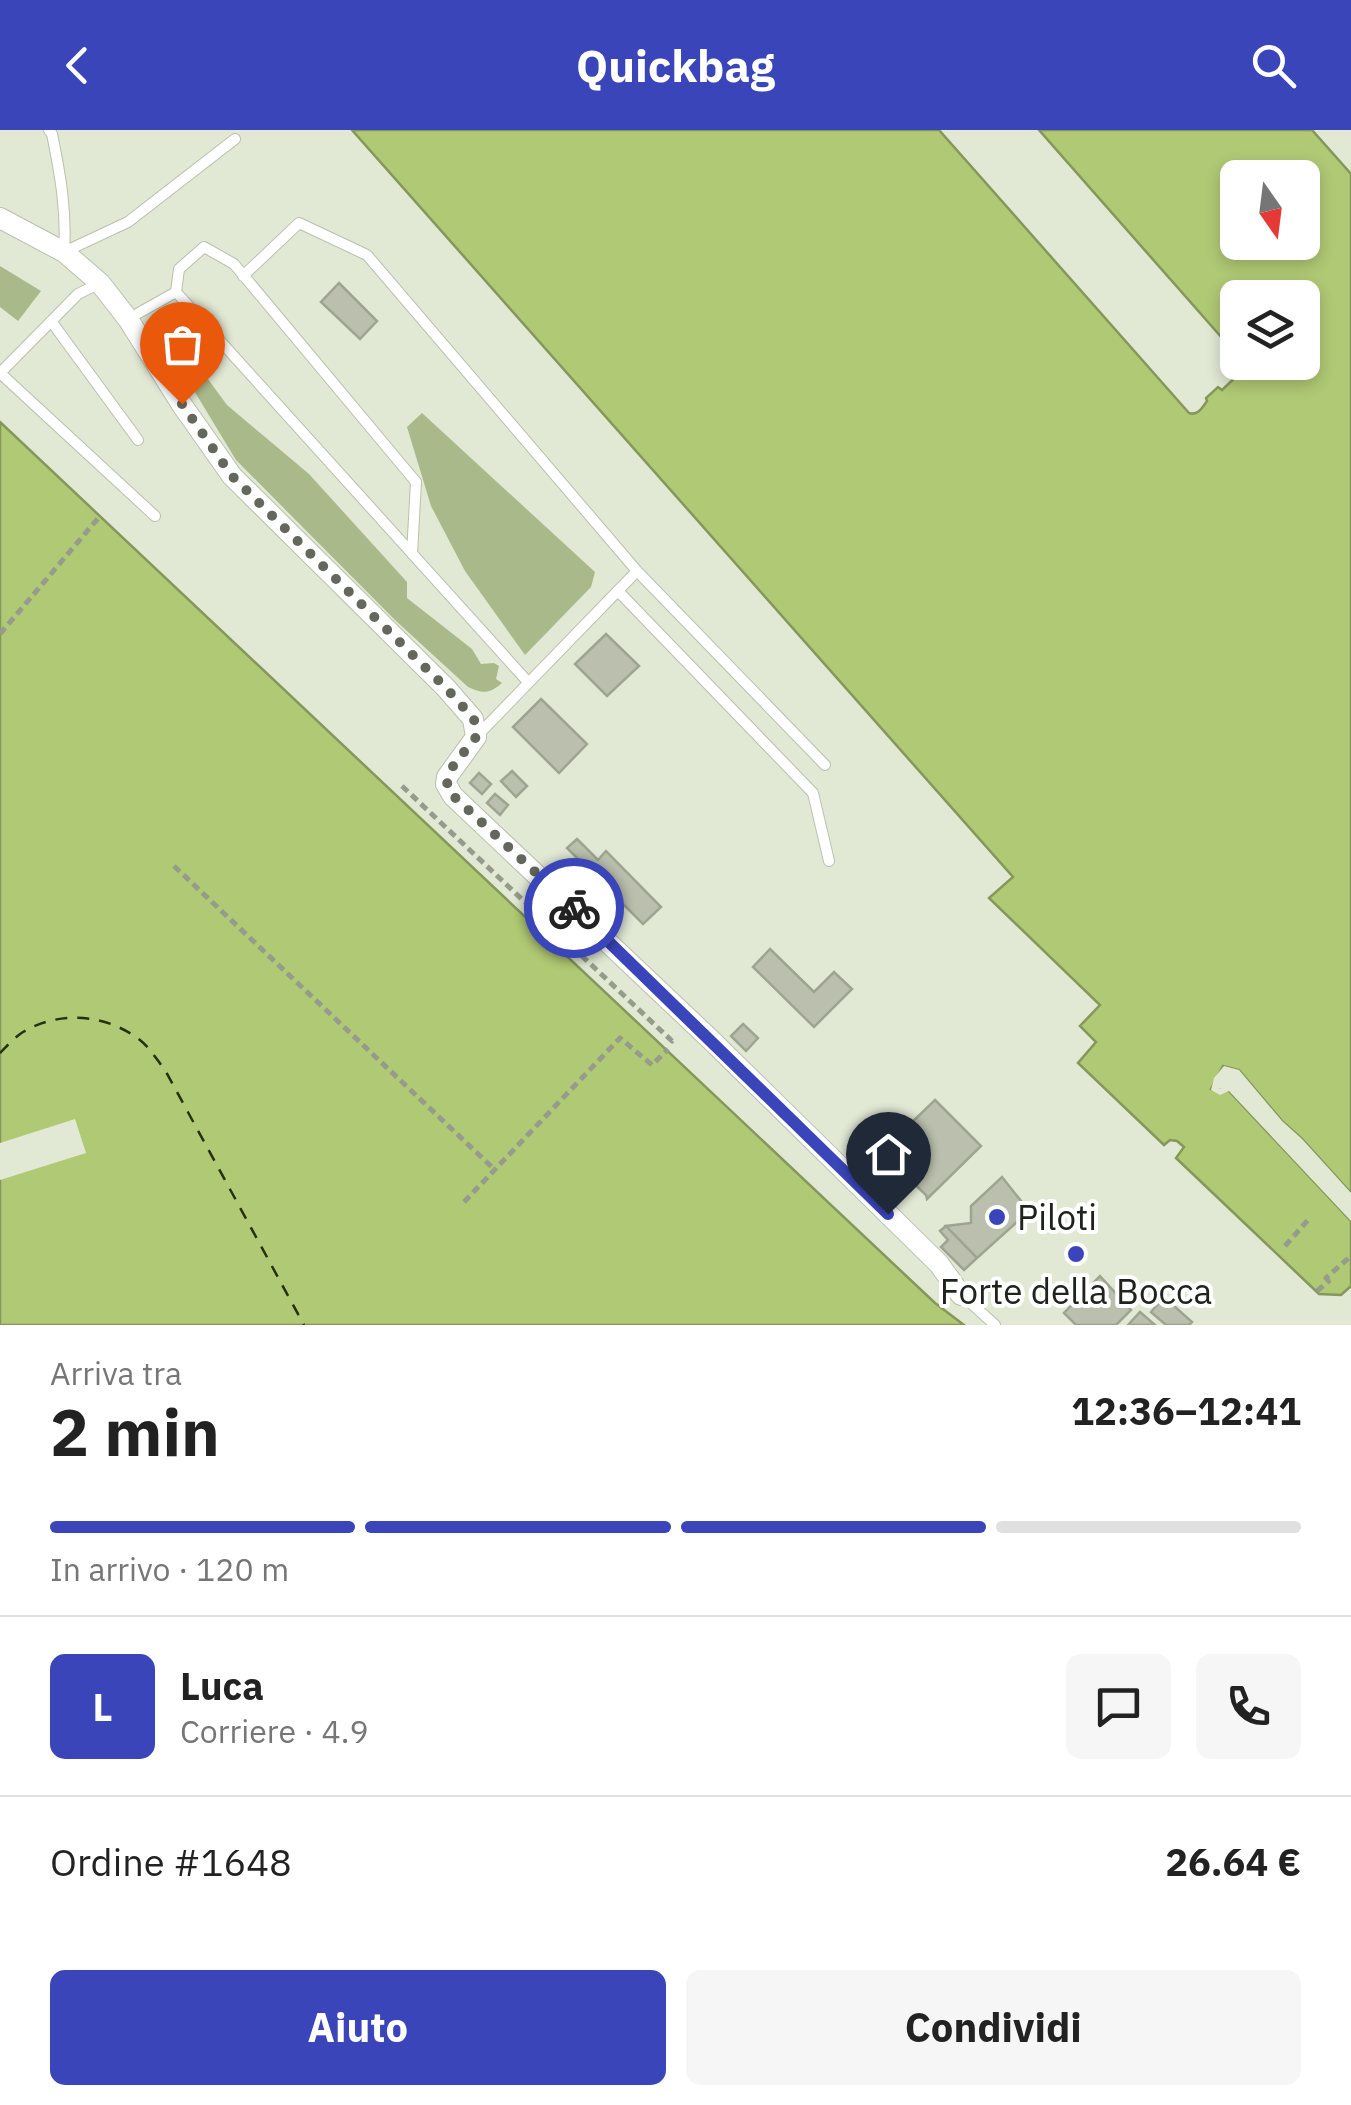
<!DOCTYPE html>
<html lang="it">
<head>
<meta charset="utf-8">
<style>
	body { margin:0; font-family:"IBM Plex Sans",sans-serif; background:#f6f6f6; color:#222; height:100vh; display:flex; flex-direction:column; font-size:38px; white-space:nowrap }
	* { box-sizing:border-box; margin:0 }
	p { font-size:32px; color:#767676 }
	.icon { flex:none; width:55px; height:55px; fill:none; stroke:currentColor; stroke-width:2; stroke-linecap:round; stroke-linejoin:round }
	.map { position:relative; height:1195px; overflow:hidden }
	.details { display:flex; flex-direction:column; background:#fff; flex:1 }
	.details>* { flex:none }
	.needle { width:65px; rotate:166deg }
	.tools { position:absolute; left:1220px; top:30px; display:grid; gap:20px }
	.tools a { display:grid; place-items:center; width:100px; height:100px; border-radius:15px; background:#fff; box-shadow:0 5px 15px #0003; font-size:50px }
	.pin { position:absolute; display:grid; place-items:center; width:85px; height:85px; color:#fff; margin:-102px -42px; border-radius:50% 50% 50% 0; rotate:-45deg; box-shadow:0 0 10px #0007 }
	.pin .icon { rotate:45deg }
	.courier { position:absolute; display:grid; place-items:center; width:100px; height:100px; margin:-50px; border:8px solid #3945b9; border-radius:50%; background:#fff; color:#222; box-shadow:0 2px 12px #0007 }
	.overview em { font-style:normal; font-weight:800 }
	.overview div { display:flex; flex-direction:column-reverse }
	.overview { display:flex; align-items:center; justify-content:space-between; height:170px; padding:0 50px }
	h1 { font-size:65px; font-weight:800; line-height:75px }
	.bar { display:grid; grid-template-columns:repeat(4,1fr); gap:15px 10px; align-content:center; height:120px; padding:0 50px }
	.bar i { height:12px; border-radius:8px; background:#e0e0e0 }
	.bar .on { background:#3945b9 }
	.bar p { grid-column:span 4 }
	.line { display:flex; align-items:center; gap:25px; padding:0 50px; border-top:2px solid #e0e0e0 }
	.line div { flex:1 }
	.round { display:grid; place-items:center; flex:none; width:105px; height:105px; border-radius:15px; background:#f6f6f6 }
	.action { display:flex; gap:20px; margin-top:auto; padding:20px 50px }
	.action a { flex:1; height:115px; border-radius:15px; background:#3945b9; color:#fff; font-size:40px; font-weight:800; line-height:115px; text-align:center }
	.action a+a { background:#f6f6f6; color:#222 }
	header { display:flex; justify-content:space-between; align-items:center; height:130px; padding:0 50px; background:#3945b9; color:#fff; font-size:45px; font-weight:800 }
	.map>svg:first-child { display:block }
	.green { fill:#aab989 }
	.water { fill:#b0c974; stroke:#85975a; stroke-width:2.5; fill-rule:evenodd }
	.pier { fill:#e1e8d4 }
	.lines { fill:none; stroke-linecap:round; stroke-linejoin:round }
	.ferry { stroke:#26300b; stroke-width:2.5; stroke-dasharray:12 10; stroke-linecap:butt }
	.building { fill:#bac0ad; stroke:#9da491; stroke-width:2.5 }
	.lane-casing { stroke:#b9c0ad; stroke-width:12 }
	.street-casing { stroke:#b9c0ad; stroke-width:22 }
	.path { stroke:#969b8c; stroke-width:5; stroke-dasharray:8 5; stroke-linecap:butt }
	.lane { stroke:#fff; stroke-width:10 }
	.street { stroke:#fff; stroke-width:20 }
	.done { stroke:#64685c; stroke-width:10; stroke-dasharray:0 18 }
	.route { stroke:#3945b9; stroke-width:12 }
	.poi-dot { fill:#3945b9; stroke:#fff; stroke-width:4 }
	.labels { text-anchor:middle; dominant-baseline:central; stroke-width:8; stroke-linejoin:round; paint-order:stroke }
	.poi-label { font-size:35px; fill:#20231c; stroke:#fff; text-anchor:start }
</style>
</head>
<body>
<header><svg class="icon" aria-label="back" viewBox="0 0 24 24"><path d="M15 5l-7 7 7 7"/></svg>Quickbag<svg class="icon" aria-label="search" viewBox="0 0 24 24"><circle cx="10" cy="10" r="6"/><path d="M15 15l6 6"/></svg></header>
<div class="map">
<svg width="1351" height="1195" viewBox="0 0 1351 1195">
	<rect width="100%" height="100%" fill="#e1e8d4"/>
	<!-- green -->
	<path class="green" d="M0,136L41,161L18,191L0,177Z
		M161,206L177,207L227,275L309,344L407,452V468L472,519L481,534L494,533L499,536L496,549L502,553C489,564 483,564 468,557L396,491L236,330Z
		M422,283L595,442L591,457L525,525L465,441L431,376L407,297Z"/>
	<!-- water -->
	<path class="water" d="M352,0H939L1189,283C1198,286 1202,278 1207,271L1206,268L1218,257L1222,260L1241,242L1235,230L1237,225L1039,0H1312L1351,44V1063L1302,1009L1282,991L1239,940L1223,936L1211,959L1229,961L1351,1091V1156L1341,1165L1319,1164L1176,1028L1184,1017L1177,1011L1170,1010L1164,1015L1078,933L1096,912L1080,896L1100,875L989,768L1013,747ZM1238,48H1302V112H1238ZM1238,168H1302V232H1238Z
		M0,292L935,1173L964,1195H0Z"/>
	<!-- pier -->
	<path class="pier" d="M1224,936L1239,940L1282,991L1302,1009L1351,1063V1068L1299,1012L1278,994L1236,945L1225,942L1218,950L1217,957L1220,959L1228,956L1233,957L1351,1083V1091L1229,961L1220,965L1211,960L1214,948Z
		M75,989L86,1023L0,1050V1013Z"/>
	<g class="lines">
		<!-- ferry -->
		<path class="ferry" d="M0,923C7,916 15,907 23,902C60,880 106,884 140,910C150,918 157,930 165,940L304,1195"/>
	</g>
	<!-- building -->
	<path class="building" d="M339,153L377,191L360,209L321,172Z
		M606,504L639,536L607,566L575,534Z
		M541,569L587,614L559,643L513,597Z
		M512,641L527,656L516,667L501,651Z
		M479,643L491,654L482,664L470,653Z
		M495,664L508,675L500,685L487,673Z
		M577,709L598,730L606,721L661,777L643,794L567,718Z
		M580,731L596,746L580,763L564,748Z
		M770,819L814,862L834,842L852,859L814,897L753,837Z
		M743,894L758,908L746,921L731,906Z
		M935,970L981,1016L927,1069L926,1065L881,1022Z
		M1002,1047L1029,1081L977,1128L946,1096L971,1093V1076Z
		M946,1096L977,1128L964,1140L941,1117L948,1110L940,1101Z
		M1100,1146L1131,1180L1116,1195H1076L1064,1183Z
		M1164,1167L1192,1192L1189,1195H1166L1151,1182Z
		M1140,1182L1155,1195H1128Z"/>
	<g class="lines">
		<defs>
			<path id="lane" d="M49,0L52,4C60,43 67,82 64,122L128,92L235,9
				M243,146L299,93L367,125L637,441L825,635
				M100,153L78,164L0,243L155,386
				M176,162L179,139L204,117L234,134L416,352L412,424
				M128,189L176,162L528,552
				M51,191L138,310
				M618,461L813,663L829,731
				M476,607L637,441
				M962,1165L995,1195"/>
			<path id="street" d="M0,88L64,122L100,153L128,189L182,275L232,346L446,558L473,589L476,607L447,647L446,654L453,666L710,909L939,1134L961,1165"/>
		</defs>
		<!-- lane casing -->
		<use href="#lane" class="lane-casing"/>
		<!-- street casing -->
		<use href="#street" class="street-casing"/>
		<!-- path -->
		<path class="path" d="M0,504L100,386
			M402,656L672,911L676,907
			M174,736L495,1040
			M464,1072L620,908L652,935L668,919
			M1285,1116L1308,1090
			M1329,1151L1326,1148L1351,1126
			M1317,1161L1330,1150"/>
		<!-- lane -->
		<use href="#lane" class="lane"/>
		<!-- street -->
		<use href="#street" class="street"/>
	</g>
	<g class="lines">
		<!-- done -->
		<path class="done" d="M182,274L232,346L446,558L474,589L476,607C464,625 443,639 448,661L574,778"/>
		<!-- route -->
		<path class="route" d="M574,778L888,1084"/>
	</g>
	<!-- markers -->
	<g class="poi-dot">
		<circle cx="997" cy="1087" r="10"/>
		<circle cx="1076" cy="1124" r="10"/>
	</g>
	<g class="labels">
		<!-- poi labels -->
		<g class="poi-label">
			<text x="1017" y="1087">Piloti</text>
			<text x="1076" y="1161" text-anchor="middle">Forte della Bocca</text>
		</g>
	</g>
</svg>
<div class="tools">
<a><svg class="needle" viewBox="-14 -14 28 28"><path d="M0-13l5 13h-10z" fill="#e53935"/><path d="M0 13l5-13h-10z" fill="#767676"/></svg></a>
<a><svg class="icon" aria-label="layers" viewBox="0 0 24 24"><path d="M12 4l9 5-9 5-9-5zM3 14l9 5 9-5"/></svg></a>
</div>
<div class="pin" style="left:182px;top:274px;background:#ea580c"><svg class="icon" aria-label="bag" viewBox="0 0 24 24"><path d="M5 8h14l-1 12H6zM9 8a3 3 0 0 1 6 0"/></svg></div>
<div class="pin" style="left:888px;top:1084px;background:#1f2937"><svg class="icon" aria-label="home" viewBox="0 0 24 24"><path d="M3 11l9-7 9 7M6 9v11h12V9"/></svg></div>
<div class="courier" style="left:574px;top:778px"><svg class="icon" aria-label="bike" viewBox="0 0 24 24"><circle cx="6" cy="16" r="4"/><circle cx="18" cy="16" r="4"/><path d="M6 16l4-8h5l3 8M10 8l3 8H6M13 5h3"/></svg></div>
</div>
<section class="details">
<div class="overview"><div><h1>2 min</h1><p>Arriva tra</p></div><em>12:36–12:41</em></div>
<div class="bar"><i class="on"></i><i class="on"></i><i class="on"></i><i></i><p>In arrivo · 120 m</p></div>
<div class="line" style="height:180px"><b class="round" style="background:#3945b9;color:#fff">L</b><div><b>Luca</b><p>Corriere · 4.9</p></div><a class="round"><svg class="icon" aria-label="chat" viewBox="0 0 24 24"><path d="M4 5h16v11H9l-5 4z"/></svg></a><a class="round"><svg class="icon" aria-label="phone" viewBox="0 0 24 24"><path d="M5 4h4l2 5-3 2q2 4 5 5l2-3 5 2v4C11 20 4 13 5 4z"/></svg></a></div>
<div class="line" style="height:130px"><div>Ordine #1648</div><b>26.64 €</b></div>
<div class="action"><a>Aiuto</a><a>Condividi</a></div>
</section>
</body>
</html>
